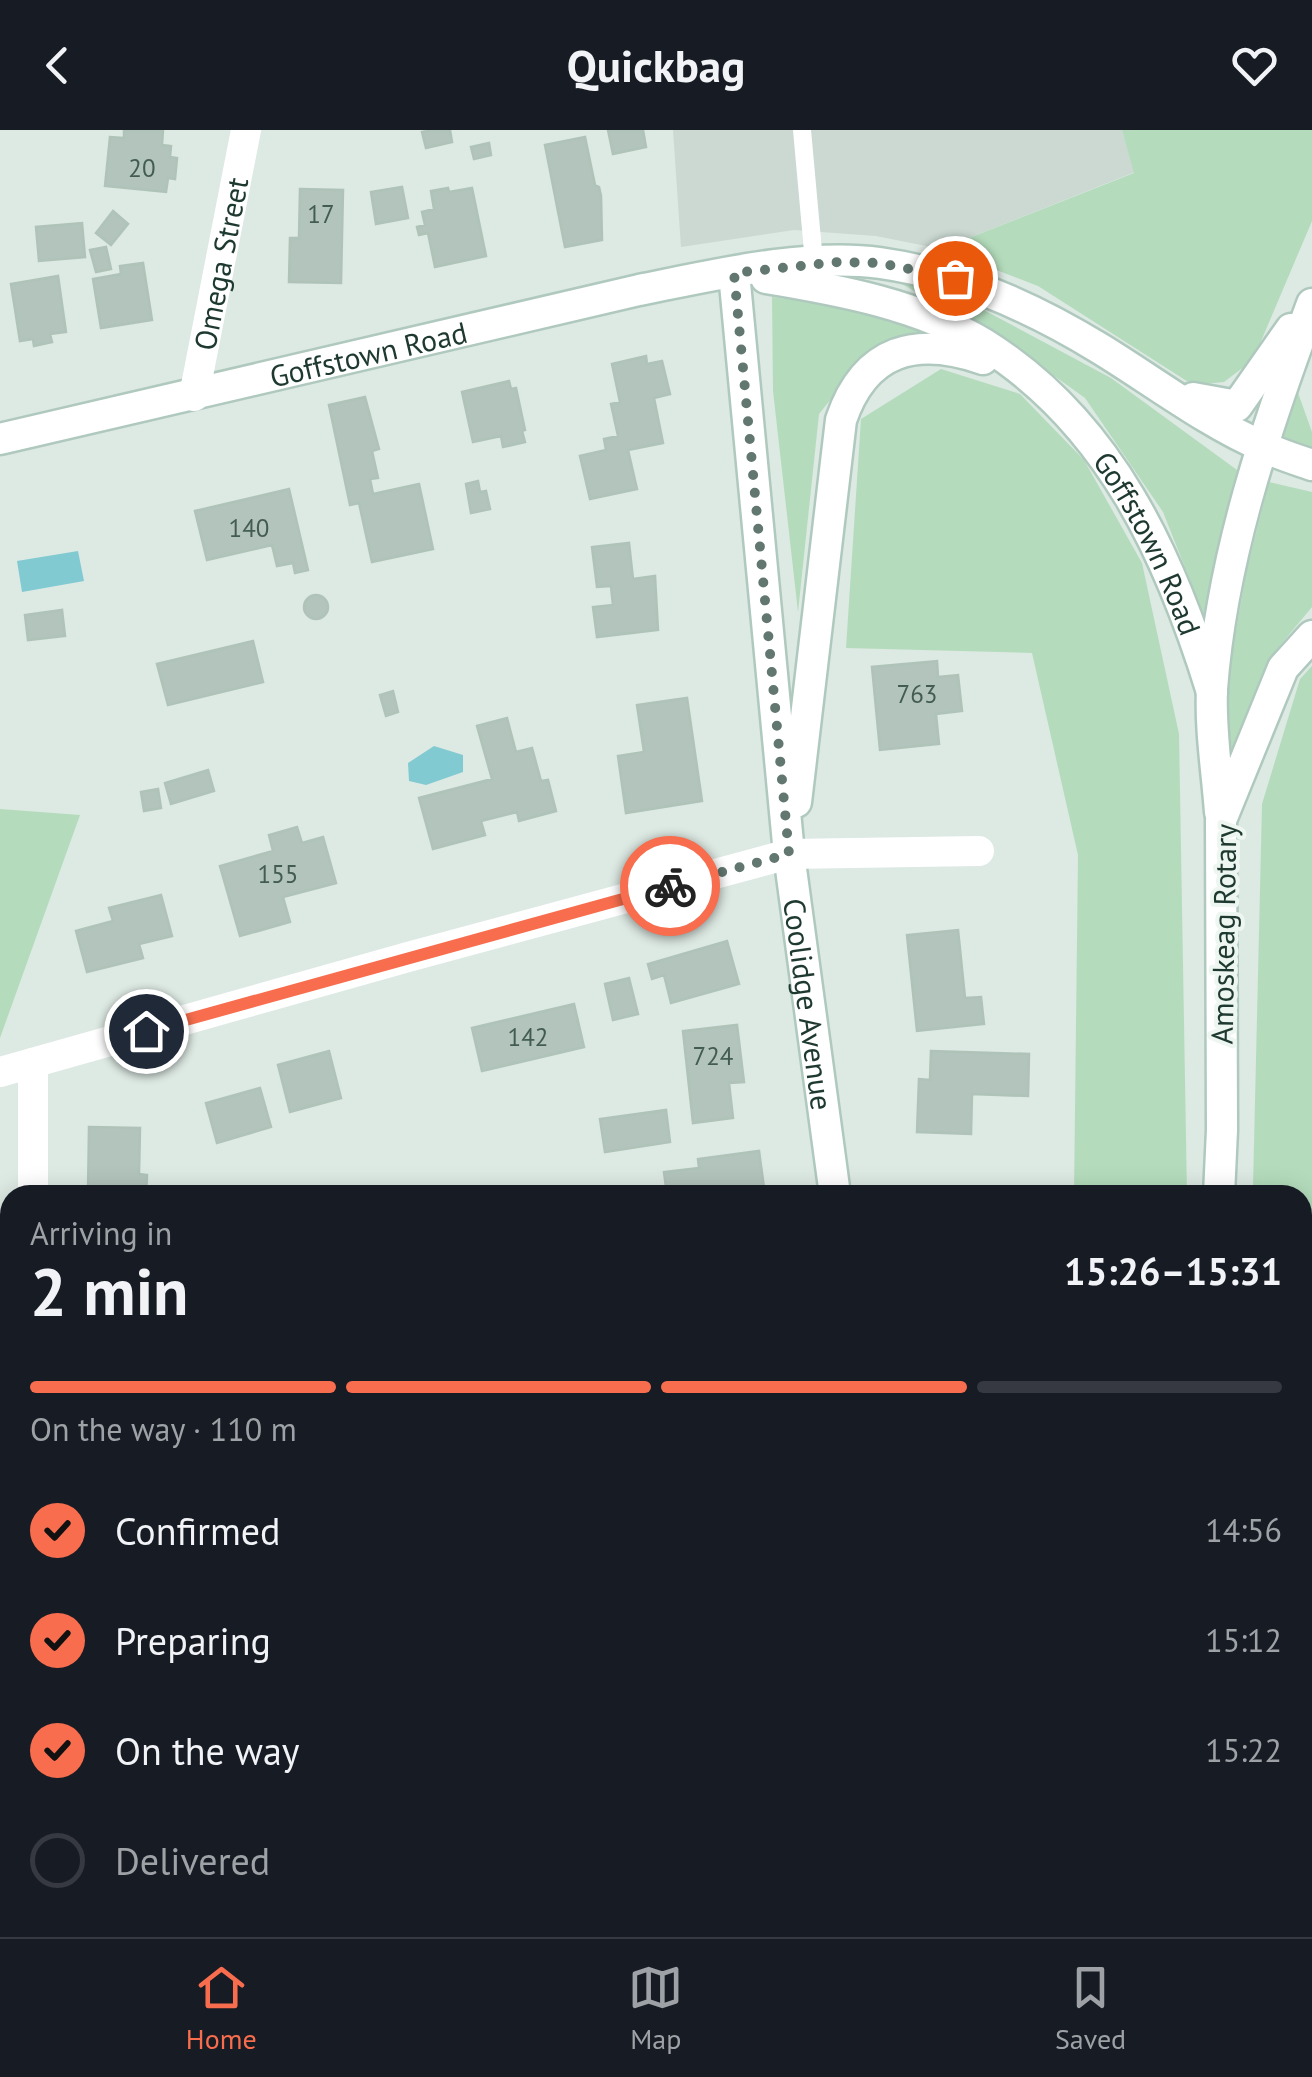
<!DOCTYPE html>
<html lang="en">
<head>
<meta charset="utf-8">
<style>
	body { margin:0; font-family:"PT Sans",sans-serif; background:#242831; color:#f1f3f6; height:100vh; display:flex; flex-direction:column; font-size:38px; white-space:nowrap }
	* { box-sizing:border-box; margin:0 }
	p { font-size:32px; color:#9ea1a6 }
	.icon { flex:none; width:55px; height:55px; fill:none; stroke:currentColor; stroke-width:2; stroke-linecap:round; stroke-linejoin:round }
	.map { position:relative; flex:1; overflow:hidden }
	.details { position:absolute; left:0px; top:1055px; width:1312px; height:752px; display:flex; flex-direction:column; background:#171b24; border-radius:30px 30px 0 0; box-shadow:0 5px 25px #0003 }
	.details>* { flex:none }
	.pin { position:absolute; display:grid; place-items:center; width:85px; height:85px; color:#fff; margin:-42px; border:5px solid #fff; border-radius:50%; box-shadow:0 2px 10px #0007 }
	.courier { position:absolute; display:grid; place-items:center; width:100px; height:100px; margin:-50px; border:8px solid #f76d4d; border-radius:50%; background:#fff; color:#222; box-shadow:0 2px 12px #0007 }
	.headline em { font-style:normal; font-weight:600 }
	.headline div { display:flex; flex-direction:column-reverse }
	.headline { display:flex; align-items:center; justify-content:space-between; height:170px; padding:0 30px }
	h1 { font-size:65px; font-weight:600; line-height:75px }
	.bar { display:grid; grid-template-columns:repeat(4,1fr); gap:15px 10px; align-content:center; height:120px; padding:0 30px }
	.bar i { height:12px; border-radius:8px; background:#363941 }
	.bar .current { background:#f76d4d }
	.bar p { grid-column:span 4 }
	ol { padding:0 30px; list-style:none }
	li { display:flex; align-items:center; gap:30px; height:110px }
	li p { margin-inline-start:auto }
	li .icon { padding:10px; border-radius:50%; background:#f76d4d; color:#111; stroke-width:4 }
	li:last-child { color:#9ea1a6 }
	li i { width:55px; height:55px; border:5px solid #363941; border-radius:50% }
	header { display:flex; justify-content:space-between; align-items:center; height:130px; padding:0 30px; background:#171b24; font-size:45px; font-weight:600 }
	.tabs { display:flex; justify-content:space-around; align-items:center; height:140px; border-top:2px solid #363941; background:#171b24; font-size:28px; color:#9ea1a6 }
	.tabs a { display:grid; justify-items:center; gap:5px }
	.tabs .current { color:#f76d4d }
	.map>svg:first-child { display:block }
	.built { fill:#cbd9d2 }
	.green { fill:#b4dcbc }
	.water { fill:#81cad2 }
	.building { fill:#b2c4bc; stroke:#afc3b9; stroke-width:2.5 }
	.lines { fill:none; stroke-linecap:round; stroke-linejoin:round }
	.secondary-casing { stroke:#b0c9be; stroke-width:35 }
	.highway-casing { stroke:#bcc4c1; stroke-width:35 }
	.path { stroke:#7cae9b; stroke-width:6; stroke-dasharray:5 8; stroke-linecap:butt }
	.lane { stroke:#fff; stroke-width:18 }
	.street { stroke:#fff; stroke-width:30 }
	.secondary { stroke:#fff; stroke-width:30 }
	.highway { stroke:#296656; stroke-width:30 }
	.done { stroke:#61776f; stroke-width:10; stroke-dasharray:0 18 }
	.route { stroke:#f76d4d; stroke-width:12 }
	.labels { text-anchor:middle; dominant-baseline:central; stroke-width:8; stroke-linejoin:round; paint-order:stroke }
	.number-label { font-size:25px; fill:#435c53 }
	.street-label { font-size:30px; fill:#1e3930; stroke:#edf6f1 }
</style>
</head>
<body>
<header><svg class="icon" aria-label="back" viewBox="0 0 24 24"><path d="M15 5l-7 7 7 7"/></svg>Quickbag<svg class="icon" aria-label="heart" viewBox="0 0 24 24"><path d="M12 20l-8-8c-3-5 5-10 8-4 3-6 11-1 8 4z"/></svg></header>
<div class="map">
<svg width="1312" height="1807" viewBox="0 0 1312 1807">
	<rect width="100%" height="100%" fill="#dde9e3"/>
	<!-- built -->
	<path class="built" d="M673,0H1122L1135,42L941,119L876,106L794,100L681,117Z"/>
	<!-- green -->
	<path class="green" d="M1122,0H1312V91L1253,230L1224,252L1193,255L1038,156L941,119L1134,43Z
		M891,148L967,171L1111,248L1237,340L1205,488L1163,382L1085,268L1004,210Z
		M772,167L852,178L930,204L868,223L819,284L798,482L773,261Z
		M941,239L1020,264L1084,330L1142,433L1179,604L1187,1065H1074L1078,725L1032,523L846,518L861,289Z
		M1297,260L1312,302V321L1282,309Z
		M1269,352L1312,362V477L1272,525L1228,631L1226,556L1247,439Z
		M1312,536V1212L1303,1194L1302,1065H1255L1253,1057L1262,674L1300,549Z
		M0,679L80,685L0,908Z
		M1303,1291L1312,1309V1807H1291L1287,1798H1302Z
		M0,1318H10V1594H0Z
		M957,1798H1187V1807H961Z"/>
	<!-- water -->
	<path class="water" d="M78,421L84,451L22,462L17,431Z
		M434,616L463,625V642L426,655L409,651L408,633Z"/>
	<!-- building -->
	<path class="building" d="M124,0H163L162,15L171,16L170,27L177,28L175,49L168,48L166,62L105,56L110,7L124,8Z
		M433,0H450L452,12L426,18L422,2Z
		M608,0H643L646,17L613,24Z
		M585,7L595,55L599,57L601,66L602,110L565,117L545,15Z
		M489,13L491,25L474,29L471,17Z
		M402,57L408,88L376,94L371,62Z
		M448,58L449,62L472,58L486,126L435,137L428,103L419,105L417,97L425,95L422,82L434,79L431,61Z
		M300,59L343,60L341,153L289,152L290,108H299Z
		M113,81L128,94L111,115L96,103Z
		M82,93L85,127L39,131L36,97Z
		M106,117L111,139L96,142L90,120Z
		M143,133L152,190L101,198L93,149L121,144L120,136Z
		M58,146L66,202L50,204L52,212L34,216L33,209L20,211L11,154Z
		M646,226L647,234L662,231L670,264L654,268L663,313L628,320L637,359L590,369L580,326L606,320L604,309L618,306L611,274L620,272L612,234Z
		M509,251L511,259L516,258L525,300L522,301L525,312L503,317L501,306L473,312L462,262Z
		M365,267L379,319L372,321L378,348L370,349L373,364L419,354L433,419L372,432L359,373L350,375L329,275Z
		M478,351L480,362L486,361L490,379L471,383L466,354Z
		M289,359L308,440L295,443L293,433L277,436L272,415L207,430L195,381Z
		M629,413L633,449L655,446L658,500L597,507L593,477L613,475L611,456L597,457L592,417Z
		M304 477a12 12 0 1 1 24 0a12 12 0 1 1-24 0Z
		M62,480L65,506L28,510L25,485Z
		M253,511L263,552L168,575L157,534Z
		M937,531L938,547L958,545L962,581L936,584L939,614L880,620L872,537Z
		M393,561L398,582L386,586L380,565Z
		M687,568L702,671L626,683L618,626L644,622L637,575Z
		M507,588L516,622L532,618L541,651L548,650L556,681L519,691L517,682L481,691L485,705L433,719L419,668L492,649L477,596Z
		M208,640L214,661L171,674L165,653Z
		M158,659L161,678L144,681L141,662Z
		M297,697L302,713L323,707L336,753L283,767L290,792L240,806L220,736L273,721L269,705Z
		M161,765L172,806L139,814L143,828L87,842L76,801L113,791L109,778Z
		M958,800L965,868L981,867L984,894L917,901L907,805Z
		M727,811L739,854L671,873L664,845L652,849L648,834Z
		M629,848L638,884L613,890L605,854Z
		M574,874L584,917L482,941L472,898Z
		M737,895L744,952L729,953L733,988L693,993L683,901Z
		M329,921L341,968L290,982L278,935Z
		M931,921L1029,924L1028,966L972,964L971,1004L917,1002L919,949L930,950Z
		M260,958L271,997L217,1013L206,973Z
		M666,980L670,1012L605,1022L600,989Z
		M89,997L140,998L139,1044L147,1045L146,1065H88Z
		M759,1021L765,1065H667L664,1042L699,1038L698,1029Z
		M112,1798H179L160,1807H117Z"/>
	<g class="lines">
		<defs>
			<g id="secondary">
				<path id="s2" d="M734,143L789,724L835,1065"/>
				<path id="s3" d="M766,148C839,160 920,175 984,214C1110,293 1170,426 1212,562"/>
				<path d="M1193,268L1237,276L1291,199"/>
				<path id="s4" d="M0,309L639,160C714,145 805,123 880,133C959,144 1032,177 1099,218C1150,249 1208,293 1262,316C1278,324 1295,329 1312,335"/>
				<path d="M796,672L841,290C865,219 916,206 983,229"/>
				<path d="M1220,682C1217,642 1210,599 1212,559C1222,426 1266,298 1312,174"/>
				<path d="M1219,1065L1222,1000L1221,690L1283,538L1312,506"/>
				<path d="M1256,1798L1261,1807"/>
				<path d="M419,1807L441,1798"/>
				<path d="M1220,1807L1221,1798"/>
			</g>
			<path id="highway" d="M1302,1257L1312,1275"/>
		</defs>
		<!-- secondary casing -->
		<use href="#secondary" class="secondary-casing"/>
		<!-- highway casing -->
		<use href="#highway" class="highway-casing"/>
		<!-- path -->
		<path class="path" d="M0,1471L10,1467"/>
		<!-- lane -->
		<path class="lane" d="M802,0L814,132"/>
		<!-- street -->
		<g class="street">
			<path id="s1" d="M194,266L246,0"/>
			<path d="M0,942L408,827L789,724L979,721"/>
			<path d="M33,1065V933"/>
			<path d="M45,1798L50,1807"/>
			<path d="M769,1798L773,1807"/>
		</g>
		<!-- secondary -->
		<use href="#secondary" class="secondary"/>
		<!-- highway -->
		<use href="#highway" class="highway"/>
	</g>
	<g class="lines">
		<!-- done -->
		<path class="done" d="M670,756L789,724L734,143L838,132L879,133L955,148"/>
		<!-- route -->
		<path class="route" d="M146,901L670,756"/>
	</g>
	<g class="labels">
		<!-- number labels -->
		<g class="number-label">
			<text x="142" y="38">20</text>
			<text x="321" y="84">17</text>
			<text x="249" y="398">140</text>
			<text x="917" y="564">763</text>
			<text x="278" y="744">155</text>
			<text x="528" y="907">142</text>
			<text x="713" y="926">724</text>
		</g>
		<!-- street labels -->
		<g class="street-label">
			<text stroke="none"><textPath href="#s1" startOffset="135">Omega Street</textPath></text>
			<text stroke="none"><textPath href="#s4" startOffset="378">Goffstown Road</textPath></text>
			<text stroke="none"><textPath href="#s3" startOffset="492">Goffstown Road</textPath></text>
			<text transform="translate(1223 804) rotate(-89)">Amoskeag Rotary</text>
			<text stroke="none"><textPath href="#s2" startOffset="735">Coolidge Avenue</textPath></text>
		</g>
	</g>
</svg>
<div class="pin" style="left:955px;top:148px;background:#ea580c"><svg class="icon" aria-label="bag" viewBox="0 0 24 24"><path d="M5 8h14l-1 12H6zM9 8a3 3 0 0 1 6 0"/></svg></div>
<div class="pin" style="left:146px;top:901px;background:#1f2937"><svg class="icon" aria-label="home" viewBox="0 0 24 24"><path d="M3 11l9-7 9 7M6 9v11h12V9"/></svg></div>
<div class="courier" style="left:670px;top:756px"><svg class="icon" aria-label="bike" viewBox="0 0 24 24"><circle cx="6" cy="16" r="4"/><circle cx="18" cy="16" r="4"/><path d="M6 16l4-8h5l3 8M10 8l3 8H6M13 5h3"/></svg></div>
<section class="details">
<div class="headline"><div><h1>2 min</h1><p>Arriving in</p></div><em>15:26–15:31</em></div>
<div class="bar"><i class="current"></i><i class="current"></i><i class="current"></i><i></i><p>On the way · 110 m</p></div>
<ol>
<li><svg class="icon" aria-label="check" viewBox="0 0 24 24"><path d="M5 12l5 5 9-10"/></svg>Confirmed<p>14:56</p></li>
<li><svg class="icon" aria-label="check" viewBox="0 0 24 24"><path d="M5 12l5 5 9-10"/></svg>Preparing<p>15:12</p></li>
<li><svg class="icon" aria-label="check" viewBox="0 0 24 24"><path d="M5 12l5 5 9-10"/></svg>On the way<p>15:22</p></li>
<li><i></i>Delivered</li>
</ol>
</section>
</div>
<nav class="tabs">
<a class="current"><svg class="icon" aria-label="home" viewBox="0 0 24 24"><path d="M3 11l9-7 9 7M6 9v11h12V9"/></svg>Home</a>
<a><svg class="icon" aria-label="map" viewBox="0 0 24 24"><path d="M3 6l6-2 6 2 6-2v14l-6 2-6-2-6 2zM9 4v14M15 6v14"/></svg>Map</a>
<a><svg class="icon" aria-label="saved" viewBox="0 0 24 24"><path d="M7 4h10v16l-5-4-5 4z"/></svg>Saved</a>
</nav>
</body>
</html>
